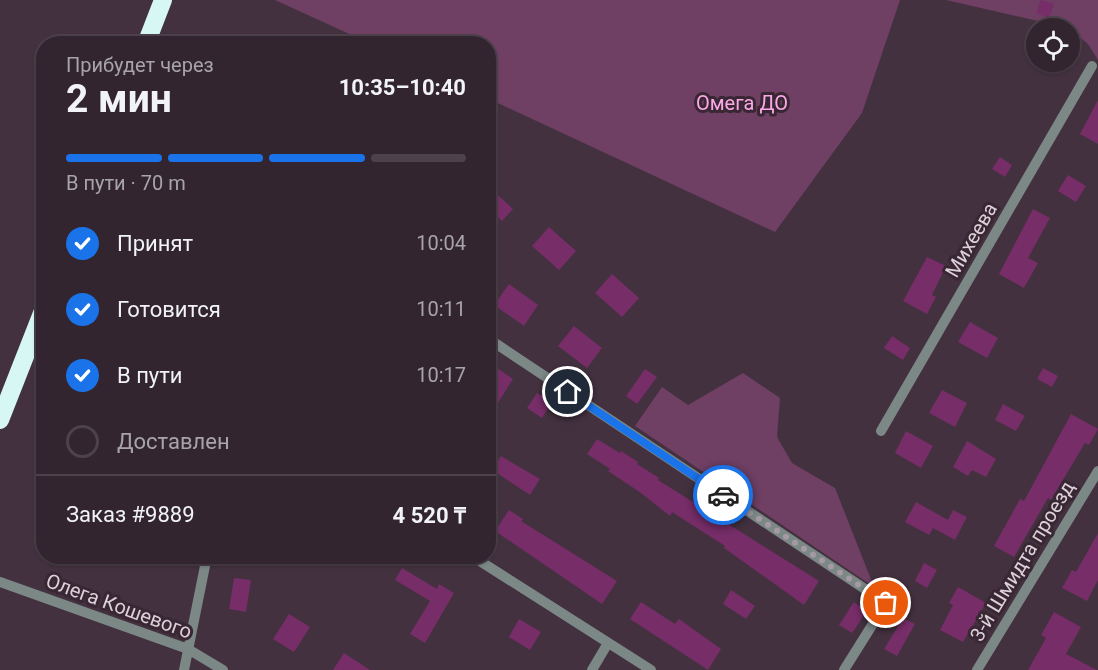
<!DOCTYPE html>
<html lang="ru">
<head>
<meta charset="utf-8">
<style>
	body { margin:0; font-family:Roboto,sans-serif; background:#3d313b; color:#f1f3f6; height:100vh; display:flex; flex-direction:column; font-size:22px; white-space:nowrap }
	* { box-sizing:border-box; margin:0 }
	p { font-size:20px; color:#a8a5aa }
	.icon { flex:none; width:33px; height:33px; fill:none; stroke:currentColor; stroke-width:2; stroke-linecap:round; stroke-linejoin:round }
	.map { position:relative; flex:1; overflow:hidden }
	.panel { position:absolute; left:36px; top:36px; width:460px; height:528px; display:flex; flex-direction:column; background:#32252f; border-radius:24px; box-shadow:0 2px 4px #0004,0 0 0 2px #4d424b }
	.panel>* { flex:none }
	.tools { position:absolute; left:1026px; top:18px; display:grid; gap:12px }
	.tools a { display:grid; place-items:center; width:54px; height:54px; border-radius:50%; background:#32252f; box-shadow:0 2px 4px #0004,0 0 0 2px #4d424b; font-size:30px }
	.pin { position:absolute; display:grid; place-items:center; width:51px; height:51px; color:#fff; margin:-26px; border:3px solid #fff; border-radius:50%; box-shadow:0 2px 6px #0007 }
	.courier { position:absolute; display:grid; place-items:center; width:60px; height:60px; margin:-30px; border:4px solid #1a73e8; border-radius:50%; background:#fff; color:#222; box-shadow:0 2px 8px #0007 }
	.overview em { font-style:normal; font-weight:700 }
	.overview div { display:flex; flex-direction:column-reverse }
	.overview { display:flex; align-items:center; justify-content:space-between; height:102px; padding:0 30px }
	h1 { font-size:39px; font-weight:700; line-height:45px }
	.bar { display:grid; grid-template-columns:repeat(4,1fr); gap:9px 6px; align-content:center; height:72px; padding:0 30px }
	.bar i { height:8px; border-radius:4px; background:#4d424b }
	.bar .selected { background:#1a73e8 }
	.bar p { grid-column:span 4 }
	.line { display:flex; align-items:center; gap:15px; padding:0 30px; border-top:2px solid #4d424b }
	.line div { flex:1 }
	ol { padding:0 30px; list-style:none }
	li { display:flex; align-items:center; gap:18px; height:66px }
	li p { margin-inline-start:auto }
	li .icon { padding:6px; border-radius:50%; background:#1a73e8; color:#fff; stroke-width:4 }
	li:last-child { color:#a8a5aa }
	li i { width:33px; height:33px; border:3px solid #4d424b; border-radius:50% }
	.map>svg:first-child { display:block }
	.green { fill:#6f3f64 }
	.building { fill:#762d68 }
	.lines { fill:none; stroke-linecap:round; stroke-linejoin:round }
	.minor { stroke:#7b8886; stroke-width:10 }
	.highway { stroke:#d7f7f4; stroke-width:18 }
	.done { stroke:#a699a3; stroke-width:6; stroke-dasharray:0 10.8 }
	.route { stroke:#1a73e8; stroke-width:8 }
	.labels { text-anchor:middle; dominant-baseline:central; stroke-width:6; stroke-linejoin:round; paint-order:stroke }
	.park-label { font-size:20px; fill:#fba8e7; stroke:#392734 }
	.street-label { font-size:20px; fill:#dcd1d9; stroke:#392734 }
</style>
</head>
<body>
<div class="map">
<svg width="1098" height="670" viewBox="0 0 1098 670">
	<rect width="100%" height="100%" fill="#43313f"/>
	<!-- green -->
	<path class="green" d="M275,0H900L862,113L775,232L489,99V44L369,43Z
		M946,0H1098V60L1088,44L1069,28Z
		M743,373L780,398L777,437L792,463L835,488L874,587L635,426L662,387L688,405Z"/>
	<!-- building -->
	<path class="building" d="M1041,0L1054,4L1049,18L1036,13Z
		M1098,100V144L1080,134Z
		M1000,157L1012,165L1005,177L992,169Z
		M1068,175L1086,186L1076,202L1058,191Z
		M489,187L513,209L502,221L489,209Z
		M1033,209L1050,218L1028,258L1038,263L1024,288L999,274Z
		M549,227L576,251L559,270L532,246Z
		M927,257L946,266L932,295L936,297L927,314L903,301Z
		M612,274L639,298L622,317L595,293Z
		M509,284L538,305L524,326L494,305Z
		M970,322L998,338L987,358L958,342Z
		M574,326L602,348L587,368L558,346Z
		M892,336L910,348L903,360L884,348Z
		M497,368L513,379L489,417V379Z
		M1043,368L1058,376L1052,387L1037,379Z
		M645,369L657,377L637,404L626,396Z
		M942,390L967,403L955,427L929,413Z
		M537,393L552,402L542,418L527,408Z
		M1003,404L1025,416L1016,431L995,420Z
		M1071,414L1098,429L1089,445L1085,443L1051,500L1048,498L1014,557L994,546L1020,499L1024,501Z
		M906,431L933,446L921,468L895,453Z
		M597,439L620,453L621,451L638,462L637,464L659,478L658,480L819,581L804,605L724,548L725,546L672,512L670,516L641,493L608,471L610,469L587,454Z
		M967,441L996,459L986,477L972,470L968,476L953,467Z
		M501,456L540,479L530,495L492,470Z
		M916,502L948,520L953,510L967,517L955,540L933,528L929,535L905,522Z
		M509,510L523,519L521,521L617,581L602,604L495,531Z
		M1098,533V580L1087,601L1062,588L1072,570L1076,572Z
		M924,563L937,570L927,588L915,581Z
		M402,568L437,589L439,584L454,593L425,643L410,634L430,601L395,580Z
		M234,578L251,580L246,612L229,609Z
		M958,587L986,603L963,642L940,630L953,605L949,603Z
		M731,590L755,606L746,619L723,604Z
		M641,602L675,624L679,619L721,649L708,670L630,619Z
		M854,602L867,611L852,633L839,625Z
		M1054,612L1081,627L1066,654L1097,670H1028L1046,638L1041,635Z
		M289,614L310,627L294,652L273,639Z
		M903,618L915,624L897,656L884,649Z
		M519,619L541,632L530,650L509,637Z
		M344,653L370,670H333Z"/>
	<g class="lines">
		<!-- minor -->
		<path class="minor" d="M489,339L886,603L844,670
			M881,431L1092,66
			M472,556L651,670
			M0,582L188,649L223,670
			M184,670L207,556
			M592,670L608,643
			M977,670L1098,471"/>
		<!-- highway -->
		<path class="highway" d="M146,44L163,0
			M0,420L44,308"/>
	</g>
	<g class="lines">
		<!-- done -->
		<path class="done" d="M723,495L886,603"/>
		<!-- route -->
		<path class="route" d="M568,392L723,495"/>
	</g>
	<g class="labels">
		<!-- park labels -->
		<g class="park-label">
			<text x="742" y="103">Омега ДО</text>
		</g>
		<!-- street labels -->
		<g class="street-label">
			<text transform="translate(971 240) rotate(-60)">Михеева</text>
			<text transform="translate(1022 561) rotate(-59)">3-й Шмидта проезд</text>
			<text transform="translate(119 606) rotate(20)">Олега Кошевого</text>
		</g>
	</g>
</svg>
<div class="tools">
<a><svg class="icon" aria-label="locate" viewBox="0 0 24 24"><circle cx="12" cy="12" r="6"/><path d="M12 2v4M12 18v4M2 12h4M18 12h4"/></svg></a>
</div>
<div class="pin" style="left:886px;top:603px;background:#ea580c"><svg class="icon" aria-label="bag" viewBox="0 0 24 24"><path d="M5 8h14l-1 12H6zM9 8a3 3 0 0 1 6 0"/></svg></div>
<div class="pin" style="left:568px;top:392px;background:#1f2937"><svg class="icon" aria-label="home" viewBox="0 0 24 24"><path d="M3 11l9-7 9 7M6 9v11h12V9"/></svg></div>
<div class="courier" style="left:723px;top:495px"><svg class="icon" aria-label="car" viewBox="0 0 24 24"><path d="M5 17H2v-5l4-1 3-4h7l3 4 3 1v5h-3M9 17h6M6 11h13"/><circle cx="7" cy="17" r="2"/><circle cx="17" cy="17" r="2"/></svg></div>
<section class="panel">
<div class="overview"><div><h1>2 мин</h1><p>Прибудет через</p></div><em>10:35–10:40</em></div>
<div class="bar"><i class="selected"></i><i class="selected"></i><i class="selected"></i><i></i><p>В пути · 70 m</p></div>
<ol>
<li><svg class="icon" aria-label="check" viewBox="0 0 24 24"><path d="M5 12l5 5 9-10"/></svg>Принят<p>10:04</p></li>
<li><svg class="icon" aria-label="check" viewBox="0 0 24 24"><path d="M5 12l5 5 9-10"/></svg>Готовится<p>10:11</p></li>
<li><svg class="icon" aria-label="check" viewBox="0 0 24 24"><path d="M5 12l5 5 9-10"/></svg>В пути<p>10:17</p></li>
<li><i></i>Доставлен</li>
</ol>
<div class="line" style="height:78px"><div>Заказ #9889</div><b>4 520 ₸</b></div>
</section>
</div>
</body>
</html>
